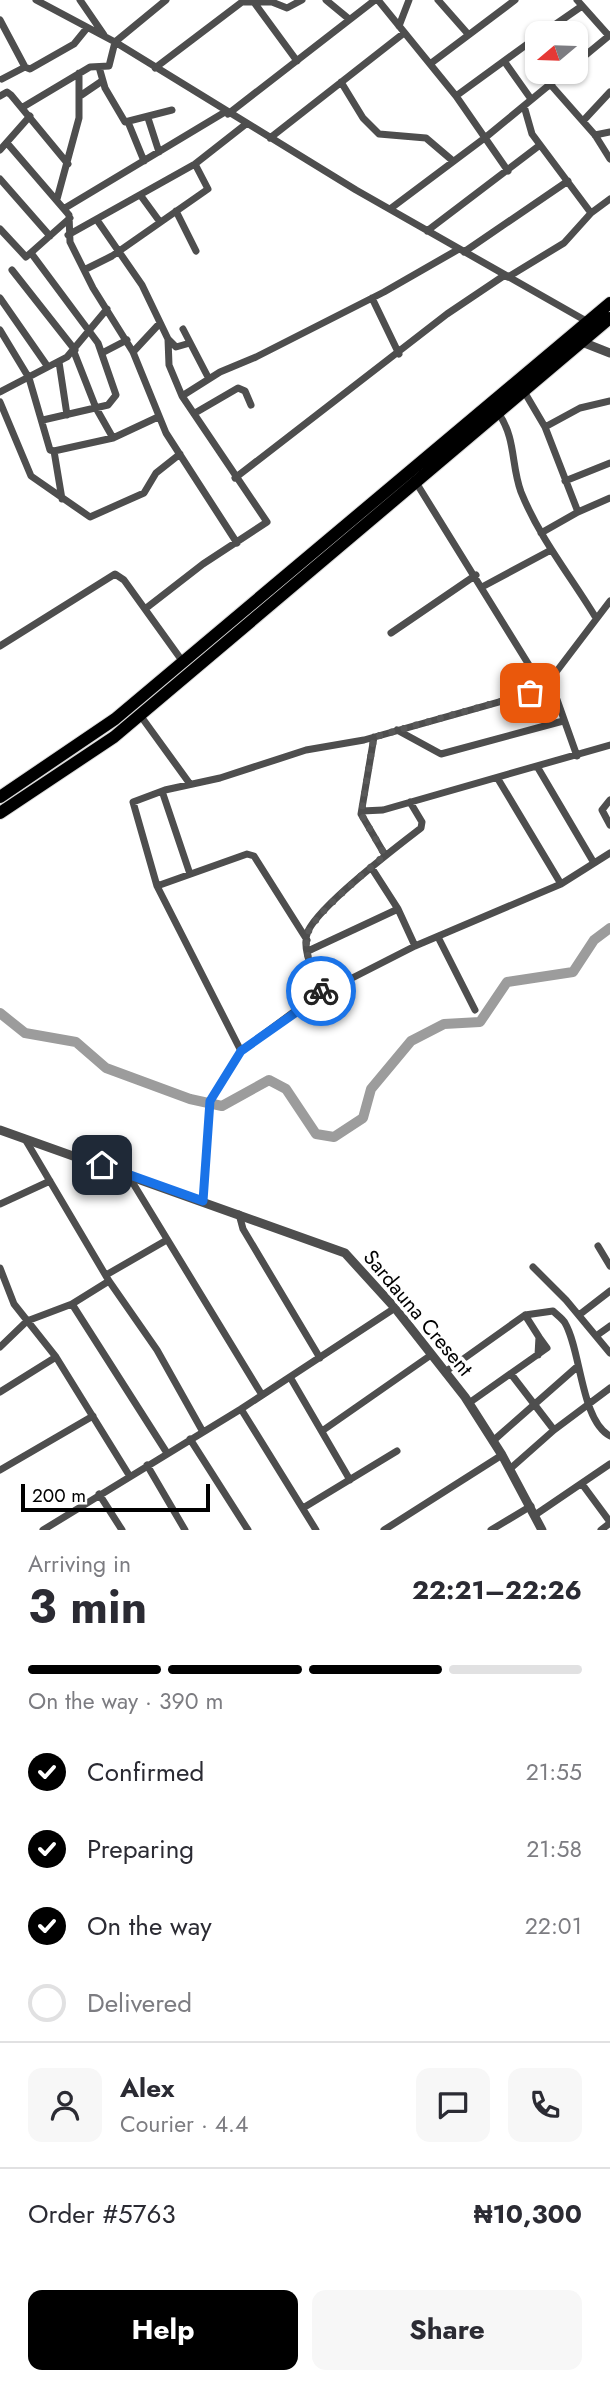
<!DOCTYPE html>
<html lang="en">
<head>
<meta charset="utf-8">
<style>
	body { margin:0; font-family:Jost,sans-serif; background:#f7f7f7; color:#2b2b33; height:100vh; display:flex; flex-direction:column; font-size:26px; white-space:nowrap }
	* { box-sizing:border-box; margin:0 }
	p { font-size:23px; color:#7c7c81 }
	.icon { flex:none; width:38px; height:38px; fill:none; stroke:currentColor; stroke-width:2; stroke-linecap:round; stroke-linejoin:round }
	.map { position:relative; height:1530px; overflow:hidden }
	.side { display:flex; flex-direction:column; background:#fff; flex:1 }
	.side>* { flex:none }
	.needle { width:46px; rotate:251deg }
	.fabs { position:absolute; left:525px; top:21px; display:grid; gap:14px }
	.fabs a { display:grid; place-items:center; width:63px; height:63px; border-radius:14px; background:#fff; box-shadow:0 2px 5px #0004; font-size:35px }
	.scale { position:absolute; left:21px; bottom:18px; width:189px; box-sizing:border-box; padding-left:7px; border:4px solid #000; border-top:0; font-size:19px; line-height:24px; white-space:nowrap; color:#000; -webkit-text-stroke:5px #fff; paint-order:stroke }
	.pin { position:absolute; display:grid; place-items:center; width:60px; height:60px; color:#fff; margin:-30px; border-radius:14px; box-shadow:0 4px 10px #0006 }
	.courier { position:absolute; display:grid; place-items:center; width:70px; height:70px; margin:-35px; border:5px solid #1a73e8; border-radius:50%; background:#fff; color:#222; box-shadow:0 2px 9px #0007 }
	.headline em { font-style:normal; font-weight:700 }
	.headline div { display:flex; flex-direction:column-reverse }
	.headline { display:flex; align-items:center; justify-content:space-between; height:119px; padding:0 28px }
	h1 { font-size:46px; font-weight:700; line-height:52px }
	.bar { display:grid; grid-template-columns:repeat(4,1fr); gap:10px 7px; align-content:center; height:84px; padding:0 28px }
	.bar i { height:9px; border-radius:5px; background:#e1e1e2 }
	.bar .selected { background:#000 }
	.bar p { grid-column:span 4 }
	.line { display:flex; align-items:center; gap:18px; padding:0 28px; border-top:2px solid #e1e1e2 }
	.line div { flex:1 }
	.round { display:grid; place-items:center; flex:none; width:74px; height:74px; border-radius:14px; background:#f7f7f7 }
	ol { padding:0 28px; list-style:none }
	li { display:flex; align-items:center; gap:21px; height:77px }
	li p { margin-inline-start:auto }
	li .icon { padding:7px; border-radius:50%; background:#000; color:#fff; stroke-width:4 }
	li:last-child { color:#7c7c81 }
	li i { width:38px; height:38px; border:4px solid #e1e1e2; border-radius:50% }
	.button { display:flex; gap:14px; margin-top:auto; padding:14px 28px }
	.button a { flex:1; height:80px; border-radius:14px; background:#000; color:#fff; font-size:28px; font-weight:700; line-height:80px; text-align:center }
	.button a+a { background:#f7f7f7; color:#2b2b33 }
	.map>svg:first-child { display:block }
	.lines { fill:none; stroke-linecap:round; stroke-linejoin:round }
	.river { stroke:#9c9c9c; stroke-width:10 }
	.primary-casing { stroke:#dbdbdb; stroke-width:14 }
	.minor { stroke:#4e4e4e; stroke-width:7 }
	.tertiary { stroke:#4e4e4e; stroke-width:9 }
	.primary { stroke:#000; stroke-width:12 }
	.done { stroke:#595959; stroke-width:7; stroke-dasharray:0 12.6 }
	.route { stroke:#1a73e8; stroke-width:9 }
	.labels { text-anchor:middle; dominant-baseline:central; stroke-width:7; stroke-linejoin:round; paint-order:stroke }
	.street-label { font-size:21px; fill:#000; stroke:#fff }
</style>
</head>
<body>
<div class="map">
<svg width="610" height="1530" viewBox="0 0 610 1530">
	<rect width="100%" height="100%" fill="#fff"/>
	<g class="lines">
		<!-- river -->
		<path class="river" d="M0,1013L25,1033L76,1042L106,1068L190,1099L222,1106L269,1080L286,1089L316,1134L334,1137L363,1118L371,1089L411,1041L444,1024L480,1022L507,982L573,972L594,940L610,928"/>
		<defs>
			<path id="primary" d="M0,797L115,719L610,303
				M0,813L114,737L610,318"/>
		</defs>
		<!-- primary casing -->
		<use href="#primary" class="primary-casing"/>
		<!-- minor -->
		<path class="minor" d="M36,0L115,42L356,190L588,322
			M80,0L104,35
			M326,0L349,19
			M378,0L456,96L508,171
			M438,0L468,34
			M577,0L609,36
			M253,1L297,61
			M0,20L25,67
			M399,26L409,0
			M543,33L582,6
			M504,61L531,99
			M576,63L610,35
			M430,64L515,0
			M99,67L105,88L125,122L172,110
			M155,68L242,2H272L287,8L302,0
			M2,79L25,67L30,69L74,44L87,28
			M341,82L363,118L379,134L426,138L453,161
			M550,84L595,135L610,159
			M0,96L7,92L11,95L68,164
			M80,96L102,81
			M456,96L537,37
			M524,106L532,134L591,213
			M23,107L90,67L109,66L115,42L166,0
			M228,114L375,0
			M148,118L159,152
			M583,121L610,92
			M128,122L144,161
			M595,135L610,132
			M270,138L404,33
			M7,143L69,215L70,242L93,288L133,352L166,433L237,543
			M0,150L30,116
			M0,179L50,236
			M141,196L160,222
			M57,199L79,118V73
			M65,208L225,112
			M390,209L486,137L565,72
			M176,211L196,251
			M97,220L142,285L168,339L176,347L190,343
			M0,229L26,257L70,218
			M427,231L540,145
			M68,235L195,164L246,124
			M464,252L568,181
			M31,253L98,343L116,395L108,405L43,420
			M12,270L75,350
			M84,270L112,256L208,189L195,164
			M508,277L564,243L591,213L610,199
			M0,298L48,367
			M372,298L399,354
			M183,329L209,379
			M0,330L29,378L50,450L54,451L62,499
			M74,352L96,408L113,438
			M133,352L160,323
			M102,353L127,340
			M59,362L67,415
			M0,392L67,357L107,309
			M525,393L545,427L578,512L610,498
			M182,396L220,372L256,357L384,292L459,249
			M0,402L31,476L90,517L144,493L156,473L180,454
			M195,413L238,388L245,391L251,405
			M499,414C516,439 511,465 521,492C540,539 570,575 596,618
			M545,427L580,408L610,401
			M54,451L113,438L158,417
			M235,478L447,314L505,275
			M565,481L610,463
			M417,484L542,686
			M541,533L578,512
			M482,587L551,550
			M145,609L203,564L267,522L182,396L169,365L168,339
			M391,633L476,575
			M0,646L115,574L124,580L183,662
			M550,680L577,756
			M140,715L190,784
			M397,730L441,754L563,721
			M374,737L361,814L385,855
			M538,768L594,863
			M498,779L561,884
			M162,791L190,874
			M610,800L602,810L610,825
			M362,811L383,810L610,745
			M371,867L398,909L415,946
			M157,886L247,854L254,856L307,940
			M438,937L475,1010
			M308,951L398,909
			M322,994C316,977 300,949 308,931C321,904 395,848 421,828L422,822L410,802
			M241,1051L157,886L133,802L165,790L220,778L306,750L364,740L527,694L550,680L610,601
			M25,1139L109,1281L157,1350L203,1432
			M128,1175L262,1395
			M203,1201L210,1101L241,1051L311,999L415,946L561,884L610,853
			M0,1204L50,1181
			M239,1214L243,1229L320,1358
			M598,1246L610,1266
			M533,1267L566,1300L610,1353
			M0,1268L14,1304L56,1357L129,1475
			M106,1275L165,1241
			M72,1304L167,1453
			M525,1315L539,1337L538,1355
			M579,1315L610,1291
			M596,1336L610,1326
			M0,1347L27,1321L72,1304L109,1281
			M445,1372L525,1315L553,1311C557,1315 563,1319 565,1323C581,1350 581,1421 610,1436
			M511,1374L554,1430
			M290,1377L350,1480
			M0,1392L56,1357
			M469,1403L547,1348L539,1337
			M241,1409L316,1530
			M322,1431L431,1355
			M190,1439L248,1530
			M494,1440L578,1366
			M147,1465L185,1530
			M510,1469L554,1430L610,1388
			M0,1470L93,1416
			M582,1484L610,1522
			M99,1494L122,1530
			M303,1508L397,1451
			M535,1515L610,1464
			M43,1530L241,1409L395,1308
			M384,1530L502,1455
			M491,1530L531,1506
			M601,1530L610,1523"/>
		<!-- tertiary -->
		<path class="tertiary" d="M582,342L610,353
			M0,1130L345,1253L395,1308L465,1397L502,1455L542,1530"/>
		<!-- primary -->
		<use href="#primary" class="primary"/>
	</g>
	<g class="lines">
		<!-- done -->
		<path class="done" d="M321,991C315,974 302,952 308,933C314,914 368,870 385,855L361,814L374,737L530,693"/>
		<!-- route -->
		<path class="route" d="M102,1165L203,1201L210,1101L241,1051L322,994L321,991"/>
	</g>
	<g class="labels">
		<!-- street labels -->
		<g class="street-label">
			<text transform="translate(418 1313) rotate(50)">Sardauna Cresent</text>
		</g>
	</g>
</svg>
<div class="fabs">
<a><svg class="needle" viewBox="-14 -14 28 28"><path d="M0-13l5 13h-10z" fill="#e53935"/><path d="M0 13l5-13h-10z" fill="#7c7c81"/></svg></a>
</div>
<div class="scale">200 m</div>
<div class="pin" style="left:530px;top:693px;background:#ea580c"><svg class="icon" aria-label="bag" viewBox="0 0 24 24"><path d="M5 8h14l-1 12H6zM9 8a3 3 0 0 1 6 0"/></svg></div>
<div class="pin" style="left:102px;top:1165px;background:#1f2937"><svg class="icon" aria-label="home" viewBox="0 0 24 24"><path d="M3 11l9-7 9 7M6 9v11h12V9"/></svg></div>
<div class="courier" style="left:321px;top:991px"><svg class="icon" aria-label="bike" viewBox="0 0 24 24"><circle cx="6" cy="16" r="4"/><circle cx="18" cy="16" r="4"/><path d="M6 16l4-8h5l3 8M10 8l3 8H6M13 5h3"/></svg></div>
</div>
<section class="side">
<div class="headline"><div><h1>3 min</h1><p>Arriving in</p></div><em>22:21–22:26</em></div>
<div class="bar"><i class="selected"></i><i class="selected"></i><i class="selected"></i><i></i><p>On the way · 390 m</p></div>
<ol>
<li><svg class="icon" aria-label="check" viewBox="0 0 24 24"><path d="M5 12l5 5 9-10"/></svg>Confirmed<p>21:55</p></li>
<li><svg class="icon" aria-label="check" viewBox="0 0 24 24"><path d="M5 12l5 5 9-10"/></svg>Preparing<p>21:58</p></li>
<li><svg class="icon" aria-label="check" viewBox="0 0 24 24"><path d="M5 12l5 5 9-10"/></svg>On the way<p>22:01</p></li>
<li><i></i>Delivered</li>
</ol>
<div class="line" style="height:126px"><a class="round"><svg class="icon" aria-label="person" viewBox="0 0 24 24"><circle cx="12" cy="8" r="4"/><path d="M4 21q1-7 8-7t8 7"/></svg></a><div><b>Alex</b><p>Courier · 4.4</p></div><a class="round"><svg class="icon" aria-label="chat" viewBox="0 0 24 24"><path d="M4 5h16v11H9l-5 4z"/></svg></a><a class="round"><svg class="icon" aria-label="phone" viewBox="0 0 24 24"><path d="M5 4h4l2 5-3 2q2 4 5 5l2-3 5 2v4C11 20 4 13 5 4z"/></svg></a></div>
<div class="line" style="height:91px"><div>Order #5763</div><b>₦10,300</b></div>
<div class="button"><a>Help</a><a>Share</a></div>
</section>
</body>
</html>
